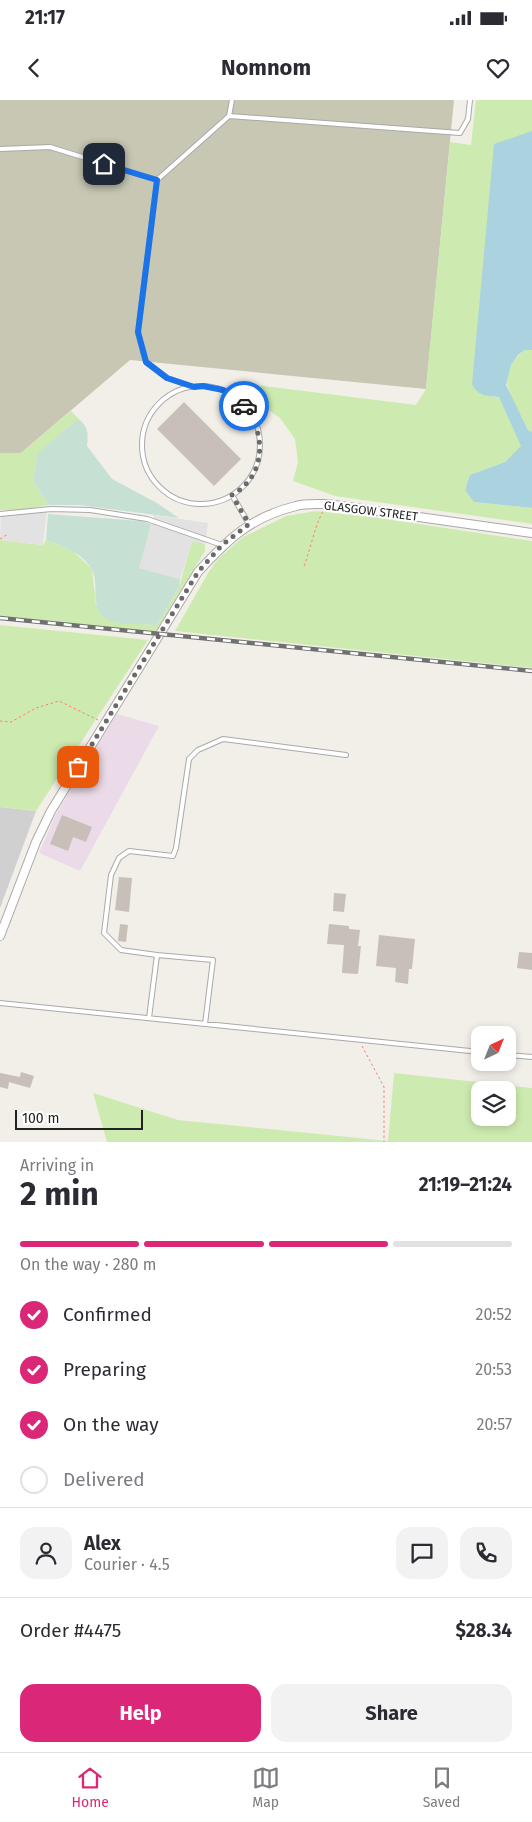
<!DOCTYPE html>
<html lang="en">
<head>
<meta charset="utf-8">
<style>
	body { margin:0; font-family:"Fira Sans",sans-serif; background:#f2f2f3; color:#2b2b33; height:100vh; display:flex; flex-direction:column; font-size:19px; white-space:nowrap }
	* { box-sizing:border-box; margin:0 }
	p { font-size:16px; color:#7c7c81 }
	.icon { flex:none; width:28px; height:28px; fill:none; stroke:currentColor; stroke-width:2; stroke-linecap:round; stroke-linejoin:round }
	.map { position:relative; height:1042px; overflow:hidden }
	.drawer { display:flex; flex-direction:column; background:#fff; flex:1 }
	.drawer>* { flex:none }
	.needle { width:32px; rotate:43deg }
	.fabs { position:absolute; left:471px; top:926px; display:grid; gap:10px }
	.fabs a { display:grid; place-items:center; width:45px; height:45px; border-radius:10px; background:#fff; box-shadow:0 2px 8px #0003; font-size:25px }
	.scale { position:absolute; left:15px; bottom:12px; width:128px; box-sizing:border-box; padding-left:5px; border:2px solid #222; border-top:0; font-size:14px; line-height:18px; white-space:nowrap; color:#222; -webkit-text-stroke:4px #fff; paint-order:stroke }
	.pin { position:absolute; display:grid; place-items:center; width:42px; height:42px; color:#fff; margin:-21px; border-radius:10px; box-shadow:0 2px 8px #0006 }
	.courier { position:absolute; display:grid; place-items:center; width:50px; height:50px; margin:-25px; border:4px solid #1a73e8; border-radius:50%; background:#fff; color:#222; box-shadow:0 1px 6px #0007 }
	.headline em { font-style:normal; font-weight:700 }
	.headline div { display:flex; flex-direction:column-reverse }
	.headline { display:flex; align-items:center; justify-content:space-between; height:85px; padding:0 20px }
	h1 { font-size:32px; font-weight:700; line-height:38px }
	.bar { display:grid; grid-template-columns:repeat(4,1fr); gap:8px 5px; align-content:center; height:60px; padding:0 20px }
	.bar i { height:6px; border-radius:4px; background:#e1e1e2 }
	.bar .on { background:#db2777 }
	.bar p { grid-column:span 4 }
	.line { display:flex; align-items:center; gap:12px; padding:0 20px; border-top:1px solid #e1e1e2 }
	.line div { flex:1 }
	.round { display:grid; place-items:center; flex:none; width:52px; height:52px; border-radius:15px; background:#f2f2f3 }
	ol { padding:0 20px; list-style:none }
	li { display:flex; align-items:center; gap:15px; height:55px }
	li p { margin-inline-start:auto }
	li .icon { padding:5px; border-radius:50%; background:#db2777; color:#fff; stroke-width:4 }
	li:last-child { color:#7c7c81 }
	li i { width:28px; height:28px; border:2px solid #e1e1e2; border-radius:50% }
	.cta { display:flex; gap:10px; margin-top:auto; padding:10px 20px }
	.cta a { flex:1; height:58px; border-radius:15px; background:#db2777; color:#fff; font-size:20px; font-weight:700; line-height:58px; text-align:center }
	.cta a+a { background:#f2f2f3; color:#2b2b33 }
	.status { display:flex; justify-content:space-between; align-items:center; height:35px; padding:0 25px; background:#fff; direction:ltr }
	.status svg { height:14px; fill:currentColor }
	header { display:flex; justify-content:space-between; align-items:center; height:65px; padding:0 20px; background:#fff; font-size:22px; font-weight:700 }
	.dock { display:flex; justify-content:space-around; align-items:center; height:70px; border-top:1px solid #e1e1e2; background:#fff; font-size:14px; color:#7c7c81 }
	.dock a { display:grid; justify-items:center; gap:2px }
	.dock .on { color:#db2777 }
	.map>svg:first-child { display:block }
	.industrial { fill:#ebdbe8 }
	.religious { fill:#d0d0d0 }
	.construction { fill:#c7c7b4 }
	.grass { fill:#cdebb0; fill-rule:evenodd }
	.wetland { fill:#c6e0d4 }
	.parking { fill:#e2e2e2 }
	.water { fill:#aad3df }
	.building { fill:#c7bfb8 }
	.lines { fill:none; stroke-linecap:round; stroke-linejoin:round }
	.lane-casing { stroke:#a9a9a9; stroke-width:6 }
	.street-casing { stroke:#a9a9a9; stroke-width:10 }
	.path { stroke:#fa8072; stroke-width:1; stroke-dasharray:2.5 2.5; stroke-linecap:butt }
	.lane { stroke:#fff; stroke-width:4 }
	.street { stroke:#fff; stroke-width:8 }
	.rail-casing { stroke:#707070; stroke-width:4.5 }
	.rail { stroke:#fff; stroke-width:2.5; stroke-dasharray:8; stroke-linecap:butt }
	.done { stroke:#6b6a68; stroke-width:5; stroke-dasharray:0 9 }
	.route { stroke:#1a73e8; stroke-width:6 }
	.labels { text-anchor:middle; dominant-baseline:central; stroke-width:4; stroke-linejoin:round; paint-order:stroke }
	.street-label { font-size:12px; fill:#222; stroke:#fff }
</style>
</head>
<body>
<div class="status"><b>21:17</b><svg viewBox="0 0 49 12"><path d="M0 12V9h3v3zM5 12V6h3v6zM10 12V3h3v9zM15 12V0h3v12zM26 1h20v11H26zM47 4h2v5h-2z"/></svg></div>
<header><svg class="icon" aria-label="back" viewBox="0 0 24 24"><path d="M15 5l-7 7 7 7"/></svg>Nomnom<svg class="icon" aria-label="heart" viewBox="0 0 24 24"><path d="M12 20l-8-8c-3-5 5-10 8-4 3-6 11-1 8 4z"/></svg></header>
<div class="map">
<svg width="532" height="1042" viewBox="0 0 532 1042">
	<rect width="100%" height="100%" fill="#f2efe9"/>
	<!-- industrial -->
	<path class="industrial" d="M117,614L159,626L80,771L39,753L56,714Z"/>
	<!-- religious -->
	<path class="religious" d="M0,707L36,711L0,808Z"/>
	<!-- construction -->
	<path class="construction" d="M0,0H454L426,289L130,260L21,353H0Z"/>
	<!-- grass -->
	<path class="grass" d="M476,0H532V31L526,34L492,297L499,296L522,346L505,362L470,375L474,402L532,408V424L335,396L293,381L298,362L295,339L280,318L236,287L241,283L416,305L426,289L450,42L471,45Z
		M525,250H532V332L528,330C524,321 507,291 507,283C507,269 514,258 525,250Z
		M71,311L81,321H75L37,355L33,382L49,405L20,410H0V353H21Z
		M316,411L379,418L532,441V568L175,531L208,473L218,459L243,437L286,416Z
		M0,440L43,445L46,440L72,450L92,469L96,505L114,522L157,525L179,487L192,441L205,444V451L155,532L0,516Z
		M0,525L148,540L36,711L0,707Z
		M394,973L532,988V1042H107L93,993L178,1020L388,1041ZM480,990H508V1018H480Z"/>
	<!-- wetland -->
	<path class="wetland" d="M75,321H81C89,329 88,336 87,346L112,379L157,403L179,418L79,405H49L33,382L37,354Z
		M48,414L141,421L151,424L140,468L180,479L179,487L157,525C144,524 127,525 114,522C85,514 102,486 91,468C81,452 62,446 46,440Z"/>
	<!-- parking -->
	<path class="parking" d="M47,410L43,445L0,440L1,414Z
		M154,415L208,423L205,444L192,441L180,479L139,468Z"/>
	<!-- water -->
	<path class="water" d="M532,31V250H525L518,255L511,265L506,285L528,330L532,332V408L474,402L465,390L470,375L505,362L521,346L499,297C488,296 477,296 472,284L494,44Z"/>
	<!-- building -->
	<path class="building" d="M184,302L241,359L214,386L157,329Z
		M62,715L92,727L86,742L73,737L68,751L50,744Z
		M119,777L132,778L129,812L115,810Z
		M334,793L346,794L344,812L333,811Z
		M120,824L128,825L126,842L118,841Z
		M329,824L349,826V829L360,830L358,846H361L358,874L342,873L344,845L327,844Z
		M379,835L415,839L412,869H409L408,884L395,882L396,868L376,866Z
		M519,852L532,853V870L517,868Z
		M21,972L34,976L30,988L9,982L8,989L0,987V973L20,977Z"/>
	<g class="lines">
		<defs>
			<path id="lane" d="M229,16L232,0
				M0,49L50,47L157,80L138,233L146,262L167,278L194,287
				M157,80L229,16L460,33L468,19L470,0
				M142 345a59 59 0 1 1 118 0a59 59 0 1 1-118 0Z
				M232,395L249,424
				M0,414L51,409L90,410L147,419L222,445
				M157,855L121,850L104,833L111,775L119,758L129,751L173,756L176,748L189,659L198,650L223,639L346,655
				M0,903L480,952
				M149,918L157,855L213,860L205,924
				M508,955L532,957"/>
			<path id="street" d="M0,836L36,742L51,711L198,472C228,439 251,417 296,406C305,403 317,404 327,404L532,433"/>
		</defs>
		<!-- lane casing -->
		<use href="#lane" class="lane-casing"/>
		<!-- street casing -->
		<use href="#street" class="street-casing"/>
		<!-- path -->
		<path class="path" d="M0,439L8,434
			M304,466C311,448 314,428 323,411
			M0,621L11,622L36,608L59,601L98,620
			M362,946L384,987V1042"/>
		<!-- lane -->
		<use href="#lane" class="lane"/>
		<!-- street -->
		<use href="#street" class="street"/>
		<defs>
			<path id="rail" d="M0,518L532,571"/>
		</defs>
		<!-- rail casing -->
		<use href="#rail" class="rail-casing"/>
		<!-- rail -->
		<use href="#rail" class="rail"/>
	</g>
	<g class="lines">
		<!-- done -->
		<path class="done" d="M78,667L198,472L222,445L249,424L232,395C266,376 267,334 244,306"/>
		<!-- route -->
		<path class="route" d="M104,64L157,80L138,232L146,262L167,278L194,287L203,286L223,290L241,301L244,306"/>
	</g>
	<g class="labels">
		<!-- street labels -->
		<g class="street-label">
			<text transform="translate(371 411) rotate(7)">GLASGOW STREET</text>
		</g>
	</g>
</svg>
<div class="fabs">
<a><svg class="needle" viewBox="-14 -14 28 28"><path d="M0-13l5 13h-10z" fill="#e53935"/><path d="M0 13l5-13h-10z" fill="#7c7c81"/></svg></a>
<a><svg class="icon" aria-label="layers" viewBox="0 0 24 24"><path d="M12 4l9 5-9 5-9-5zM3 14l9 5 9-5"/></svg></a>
</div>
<div class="scale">100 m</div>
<div class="pin" style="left:78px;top:667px;background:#ea580c"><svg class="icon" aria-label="bag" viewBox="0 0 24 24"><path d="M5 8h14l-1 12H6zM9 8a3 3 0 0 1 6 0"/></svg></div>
<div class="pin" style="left:104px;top:64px;background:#1f2937"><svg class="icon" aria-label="home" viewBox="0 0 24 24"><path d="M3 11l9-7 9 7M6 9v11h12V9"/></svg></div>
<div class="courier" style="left:244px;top:306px"><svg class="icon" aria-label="car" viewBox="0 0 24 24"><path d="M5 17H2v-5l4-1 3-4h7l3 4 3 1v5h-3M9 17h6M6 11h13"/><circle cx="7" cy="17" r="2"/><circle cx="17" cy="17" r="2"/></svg></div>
</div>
<section class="drawer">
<div class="headline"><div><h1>2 min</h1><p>Arriving in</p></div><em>21:19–21:24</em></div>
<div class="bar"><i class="on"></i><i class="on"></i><i class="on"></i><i></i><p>On the way · 280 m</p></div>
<ol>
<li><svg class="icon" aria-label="check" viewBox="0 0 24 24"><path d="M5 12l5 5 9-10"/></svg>Confirmed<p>20:52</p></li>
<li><svg class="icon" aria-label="check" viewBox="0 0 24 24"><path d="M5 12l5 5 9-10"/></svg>Preparing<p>20:53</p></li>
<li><svg class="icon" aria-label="check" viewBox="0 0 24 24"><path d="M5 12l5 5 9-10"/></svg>On the way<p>20:57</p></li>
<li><i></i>Delivered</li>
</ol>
<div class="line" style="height:90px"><a class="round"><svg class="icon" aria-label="person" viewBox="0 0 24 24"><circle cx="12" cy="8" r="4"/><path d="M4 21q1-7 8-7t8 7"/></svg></a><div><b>Alex</b><p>Courier · 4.5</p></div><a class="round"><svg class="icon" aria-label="chat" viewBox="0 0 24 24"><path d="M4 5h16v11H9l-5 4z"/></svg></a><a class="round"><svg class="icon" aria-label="phone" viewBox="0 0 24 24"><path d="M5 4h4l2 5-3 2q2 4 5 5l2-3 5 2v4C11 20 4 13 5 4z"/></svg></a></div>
<div class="line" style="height:65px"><div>Order #4475</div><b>$28.34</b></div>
<div class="cta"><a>Help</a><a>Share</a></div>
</section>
<nav class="dock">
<a class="on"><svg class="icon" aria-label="home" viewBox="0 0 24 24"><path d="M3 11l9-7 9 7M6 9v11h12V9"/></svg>Home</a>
<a><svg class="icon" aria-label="map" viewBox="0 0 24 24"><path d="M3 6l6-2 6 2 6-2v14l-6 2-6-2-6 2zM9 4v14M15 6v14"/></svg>Map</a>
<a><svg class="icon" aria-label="saved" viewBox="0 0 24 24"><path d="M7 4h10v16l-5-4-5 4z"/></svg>Saved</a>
</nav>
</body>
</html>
